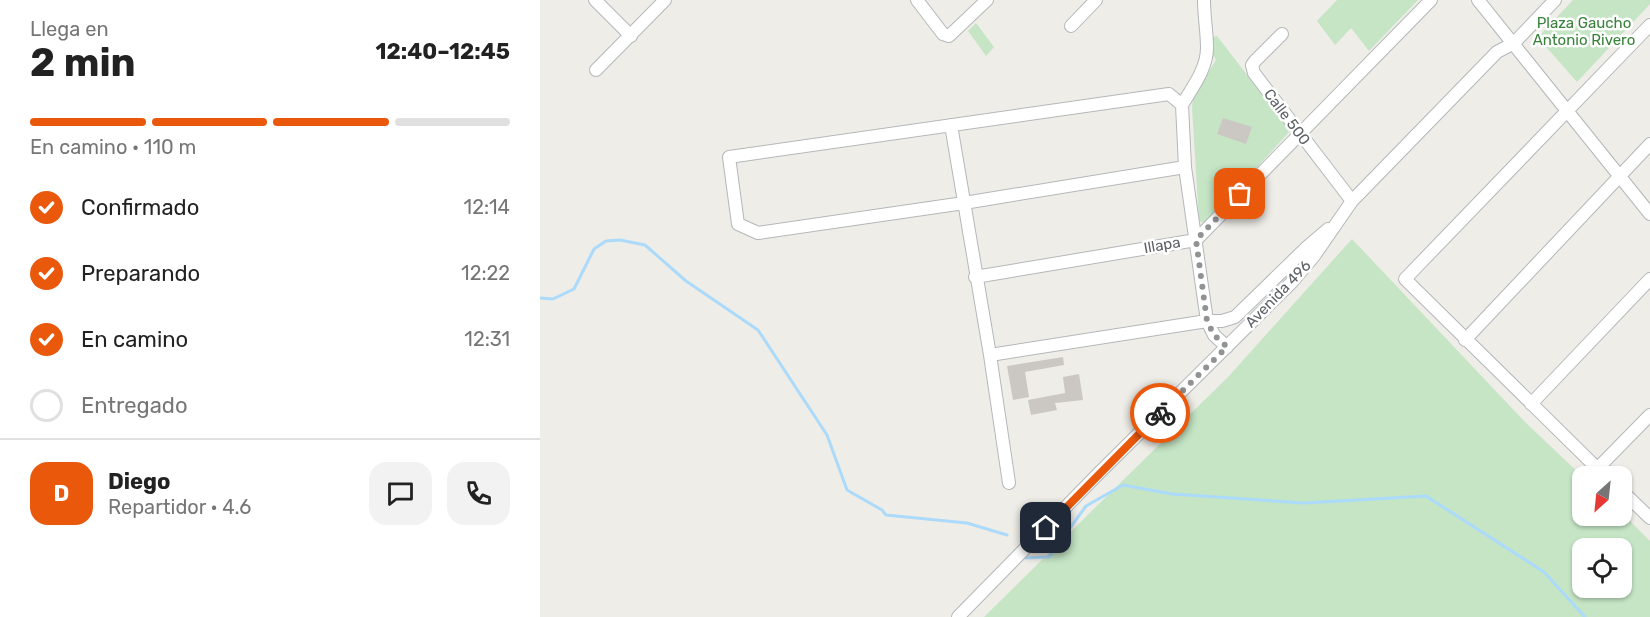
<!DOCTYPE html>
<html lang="es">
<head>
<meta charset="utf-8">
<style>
	body { margin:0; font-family:Rubik,sans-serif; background:#f2f2f2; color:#222; height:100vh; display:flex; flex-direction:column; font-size:22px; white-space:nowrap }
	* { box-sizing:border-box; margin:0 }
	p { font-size:20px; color:#767676 }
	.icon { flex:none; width:33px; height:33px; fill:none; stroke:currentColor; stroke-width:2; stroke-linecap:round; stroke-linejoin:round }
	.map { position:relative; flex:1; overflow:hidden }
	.sheet { display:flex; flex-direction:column; background:#fff; width:540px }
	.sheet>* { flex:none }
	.needle { width:39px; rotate:207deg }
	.tools { position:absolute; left:1032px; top:466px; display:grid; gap:12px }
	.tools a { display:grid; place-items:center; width:60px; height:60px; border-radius:12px; background:#fff; box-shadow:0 2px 4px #0004; font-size:30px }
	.pin { position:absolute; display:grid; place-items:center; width:51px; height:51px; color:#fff; margin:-26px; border-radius:12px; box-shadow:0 3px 9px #0006 }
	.courier { position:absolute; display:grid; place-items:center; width:60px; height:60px; margin:-30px; border:4px solid #ea580c; border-radius:50%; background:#fff; color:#222; box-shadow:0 2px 8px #0007 }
	.head em { font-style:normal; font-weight:700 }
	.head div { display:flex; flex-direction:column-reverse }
	.head { display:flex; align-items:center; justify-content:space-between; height:102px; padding:0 30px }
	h1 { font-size:39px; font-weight:700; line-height:45px }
	.bar { display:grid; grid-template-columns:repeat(4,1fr); gap:9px 6px; align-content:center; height:72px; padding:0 30px }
	.bar i { height:8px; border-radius:4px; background:#e0e0e0 }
	.bar .selected { background:#ea580c }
	.bar p { grid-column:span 4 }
	.line { display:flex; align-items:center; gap:15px; padding:0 30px; border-top:2px solid #e0e0e0 }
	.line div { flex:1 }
	.round { display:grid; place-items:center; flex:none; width:63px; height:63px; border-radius:18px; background:#f2f2f2 }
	ol { padding:0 30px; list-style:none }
	li { display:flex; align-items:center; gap:18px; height:66px }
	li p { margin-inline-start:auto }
	li .icon { padding:6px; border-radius:50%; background:#ea580c; color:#fff; stroke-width:4 }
	li:last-child { color:#767676 }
	li i { width:33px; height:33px; border:3px solid #e0e0e0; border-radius:50% }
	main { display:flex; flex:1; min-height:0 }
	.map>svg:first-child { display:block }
	.green { fill:#c5e5c5; fill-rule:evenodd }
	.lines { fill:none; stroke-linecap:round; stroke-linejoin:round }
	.stream { stroke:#abdafb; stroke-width:3 }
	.building { fill:#cbc8c4 }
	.minor-casing { stroke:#b4b7ba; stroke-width:14 }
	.minor { stroke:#fff; stroke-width:12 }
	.done { stroke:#919393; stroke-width:6; stroke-dasharray:0 10.8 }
	.route { stroke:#ea580c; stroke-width:8 }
	.labels { text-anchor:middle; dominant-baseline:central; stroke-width:5; stroke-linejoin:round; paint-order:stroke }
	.park-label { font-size:15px; fill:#39823b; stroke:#fff }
	.street-label { font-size:15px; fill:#5e6266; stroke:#fff }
</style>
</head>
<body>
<main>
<section class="sheet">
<div class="head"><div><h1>2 min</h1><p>Llega en</p></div><em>12:40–12:45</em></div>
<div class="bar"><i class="selected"></i><i class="selected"></i><i class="selected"></i><i></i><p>En camino · 110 m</p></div>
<ol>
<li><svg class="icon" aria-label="check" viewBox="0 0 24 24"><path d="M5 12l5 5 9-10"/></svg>Confirmado<p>12:14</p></li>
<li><svg class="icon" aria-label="check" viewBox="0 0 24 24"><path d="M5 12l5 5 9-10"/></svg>Preparando<p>12:22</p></li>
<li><svg class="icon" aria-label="check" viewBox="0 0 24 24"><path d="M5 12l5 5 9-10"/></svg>En camino<p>12:31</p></li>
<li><i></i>Entregado</li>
</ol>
<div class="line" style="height:108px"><b class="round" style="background:#ea580c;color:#fff">D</b><div><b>Diego</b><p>Repartidor · 4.6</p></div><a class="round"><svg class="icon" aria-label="chat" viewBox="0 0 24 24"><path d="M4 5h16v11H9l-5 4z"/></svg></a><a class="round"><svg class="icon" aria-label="phone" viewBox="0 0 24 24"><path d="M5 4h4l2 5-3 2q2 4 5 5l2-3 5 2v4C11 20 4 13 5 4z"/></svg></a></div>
</section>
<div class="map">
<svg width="1110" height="617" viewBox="0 0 1110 617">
	<rect width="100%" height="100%" fill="#efede7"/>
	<!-- green -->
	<path class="green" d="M797,0H878L829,51L811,28L795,45L777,21Z
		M1033,0H1110V4L1037,82L1000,40L1001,34Z
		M436,23L454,47L446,56L428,31Z
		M677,36L748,128L749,132L666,224L659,221L652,107L653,97L676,60L673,55L672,37Z
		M812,239L985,422L1043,477L1042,516H1082V513L1110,541V617H444L688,377ZM1042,549H1082V588H1042Z"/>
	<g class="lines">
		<!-- stream -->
		<path class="stream" d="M0,298L13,299L34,289L54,249L66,241L80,240L105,245L146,281L218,330L287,435L307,490L342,510L346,515L427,523L467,535
			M486,558L509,557L546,506L583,485L632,494L764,503L886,496L1004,572L1045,617"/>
	</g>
	<!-- building -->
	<path class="building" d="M683,118L712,127L706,144L677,134Z
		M523,357L524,365L485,372L489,397L473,400L467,366Z
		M539,374L543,400L515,403L517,410L491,415L488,400L525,393L523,377Z"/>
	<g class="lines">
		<defs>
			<path id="minor" d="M55,0L91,36
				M377,0L403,34L409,36L447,0
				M938,0L1110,214
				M531,26L556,0
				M742,34L715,61L712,65L714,73L812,201
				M56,70L125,0
				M642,105C652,88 667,69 667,48C667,32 664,16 664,0
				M411,125L450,355L469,483
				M645,167L424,203L218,233L198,224L189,157L629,94L642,105L645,167L667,321L674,335L687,347
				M435,277L656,240L891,0
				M925,340L1110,144
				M450,355L667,321H682L695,317L767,247L788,229
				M991,404L1110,279
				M1057,469L1110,415
				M1066,477L865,279L1110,25
				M1082,491L1110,518
				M418,617L560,472L752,282L774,256L812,201L957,52L974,43L1015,0"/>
		</defs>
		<!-- minor casing -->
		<use href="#minor" class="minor-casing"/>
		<!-- minor -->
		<use href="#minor" class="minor"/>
	</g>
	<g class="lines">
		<!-- done -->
		<path class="done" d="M620,413L687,347L674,335L667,321L656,240L700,194"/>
		<!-- route -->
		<path class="route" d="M506,528L620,413"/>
	</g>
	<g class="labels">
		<!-- park labels -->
		<g class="park-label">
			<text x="1044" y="23">Plaza Gaucho<tspan x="1044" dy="17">Antonio Rivero</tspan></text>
		</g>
		<!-- street labels -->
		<g class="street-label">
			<text transform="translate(747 117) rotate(53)">Calle 500</text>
			<text transform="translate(622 245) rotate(-10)">Illapa</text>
			<text transform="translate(738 294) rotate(-46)">Avenida 496</text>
		</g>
	</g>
</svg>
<div class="tools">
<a><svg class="needle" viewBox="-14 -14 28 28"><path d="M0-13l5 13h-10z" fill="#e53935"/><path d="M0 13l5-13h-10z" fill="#767676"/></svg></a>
<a><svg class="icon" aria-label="locate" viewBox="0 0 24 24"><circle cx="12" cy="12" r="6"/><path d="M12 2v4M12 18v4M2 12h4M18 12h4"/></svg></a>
</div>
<div class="pin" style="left:700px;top:194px;background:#ea580c"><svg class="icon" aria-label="bag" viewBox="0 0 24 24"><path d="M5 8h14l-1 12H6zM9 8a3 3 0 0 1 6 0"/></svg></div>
<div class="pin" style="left:506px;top:528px;background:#1f2937"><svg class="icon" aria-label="home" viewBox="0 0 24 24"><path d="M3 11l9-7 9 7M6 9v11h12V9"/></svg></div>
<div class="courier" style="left:620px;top:413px"><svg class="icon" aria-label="bike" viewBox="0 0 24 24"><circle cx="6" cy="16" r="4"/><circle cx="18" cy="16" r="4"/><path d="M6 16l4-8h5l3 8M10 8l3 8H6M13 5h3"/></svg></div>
</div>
</main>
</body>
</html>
